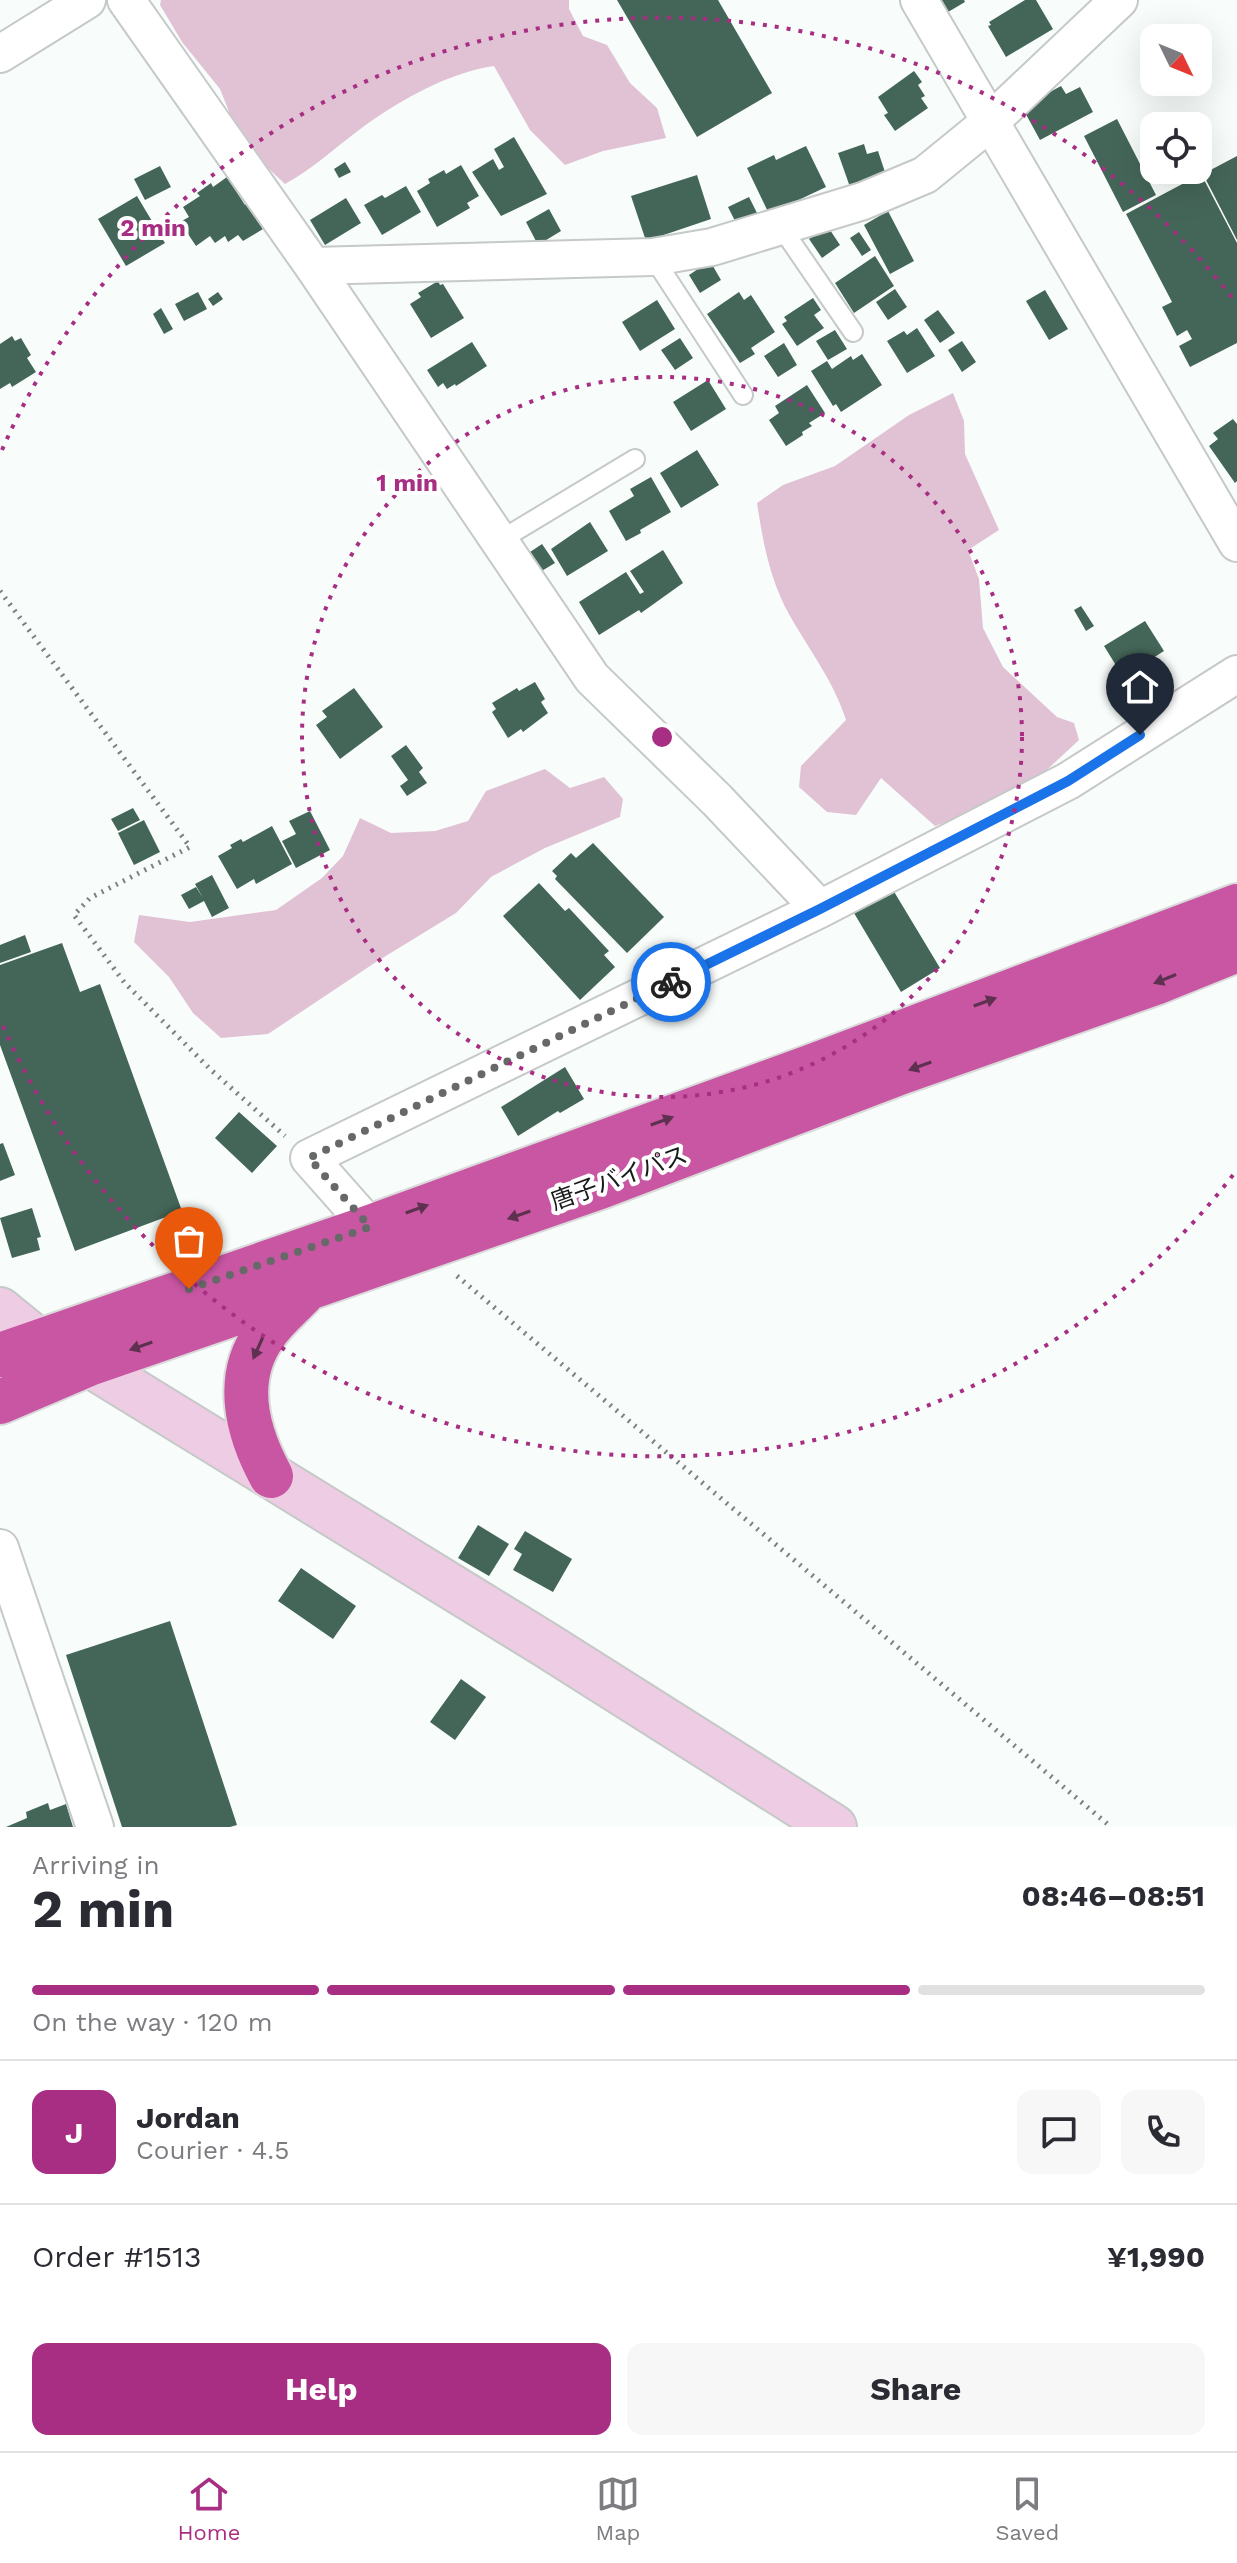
<!DOCTYPE html>
<html lang="en">
<head>
<meta charset="utf-8">
<style>
	body { margin:0; font-family:"Work Sans","Noto Sans JP",sans-serif; background:#f7f7f7; color:#2b2b33; height:100vh; display:flex; flex-direction:column; font-size:30px; white-space:nowrap }
	* { box-sizing:border-box; margin:0 }
	p { font-size:26px; color:#7c7c81 }
	.icon { flex:none; width:44px; height:44px; fill:none; stroke:currentColor; stroke-width:2; stroke-linecap:round; stroke-linejoin:round }
	.map { position:relative; height:1827px; overflow:hidden }
	.details { display:flex; flex-direction:column; background:#fff; flex:1 }
	.details>* { flex:none }
	.needle { width:52px; rotate:133deg }
	.buttons { position:absolute; left:1140px; top:24px; display:grid; gap:16px }
	.buttons a { display:grid; place-items:center; width:72px; height:72px; border-radius:16px; background:#fff; box-shadow:0 8px 32px #0002; font-size:40px }
	.pin { position:absolute; display:grid; place-items:center; width:68px; height:68px; color:#fff; margin:-82px -34px; border-radius:50% 50% 50% 0; rotate:-45deg; box-shadow:0 0 8px #0007 }
	.pin .icon { rotate:45deg }
	.courier { position:absolute; display:grid; place-items:center; width:80px; height:80px; margin:-40px; border:6px solid #1a73e8; border-radius:50%; background:#fff; color:#222; box-shadow:0 2px 10px #0007 }
	.head em { font-style:normal; font-weight:700 }
	.head div { display:flex; flex-direction:column-reverse }
	.head { display:flex; align-items:center; justify-content:space-between; height:136px; padding:0 32px }
	h1 { font-size:52px; font-weight:700; line-height:60px }
	.bar { display:grid; grid-template-columns:repeat(4,1fr); gap:12px 8px; align-content:center; height:96px; padding:0 32px }
	.bar i { height:10px; border-radius:6px; background:#e1e1e2 }
	.bar .on { background:#a72e83 }
	.bar p { grid-column:span 4 }
	.line { display:flex; align-items:center; gap:20px; padding:0 32px; border-top:2px solid #e1e1e2 }
	.line div { flex:1 }
	.round { display:grid; place-items:center; flex:none; width:84px; height:84px; border-radius:16px; background:#f7f7f7 }
	.button { display:flex; gap:16px; margin-top:auto; padding:16px 32px }
	.button a { flex:1; height:92px; border-radius:16px; background:#a72e83; color:#fff; font-size:32px; font-weight:700; line-height:92px; text-align:center }
	.button a+a { background:#f7f7f7; color:#2b2b33 }
	.dock { display:flex; justify-content:space-around; align-items:center; height:112px; border-top:2px solid #e1e1e2; background:#fff; font-size:22px; color:#7c7c81 }
	.dock a { display:grid; justify-items:center; gap:4px }
	.dock .on { color:#a72e83 }
	.map>svg:first-child { display:block }
	.green { fill:#e0c2d4 }
	.building { fill:#446658 }
	.lines { fill:none; stroke-linecap:round; stroke-linejoin:round }
	.lane-casing { stroke:#c5c9c7; stroke-width:22 }
	.street-casing { stroke:#c5c9c7; stroke-width:40 }
	.secondary-casing { stroke:#c5c9c7; stroke-width:48 }
	.highway-casing { stroke:#dadada; stroke-width:48 }
	.path { stroke:#7e8180; stroke-width:5; stroke-dasharray:2 6; stroke-linecap:butt }
	.lane { stroke:#fff; stroke-width:18 }
	.street { stroke:#fff; stroke-width:36 }
	.secondary { stroke:#eecce3; stroke-width:44 }
	.highway { stroke:#c856a2; stroke-width:44 }
	.oneway { fill:#5e3150 }
	.done { stroke:#666968; stroke-width:8; stroke-dasharray:0 14.4 }
	.route { stroke:#1a73e8; stroke-width:10 }
	.ring { fill:none; stroke:#a72e83; stroke-width:4; stroke-dasharray:4 8 }
	.labels { text-anchor:middle; dominant-baseline:central; stroke-width:8; stroke-linejoin:round; paint-order:stroke }
	.street-label { font-size:24px; fill:#181919; stroke:#fff }
	.centre { fill:#a72e83; stroke:#fff; stroke-width:4 }
	.ring-label { font-size:24px; text-anchor:middle; font-weight:bold; fill:#a72e83; stroke:#fff; stroke-width:8; stroke-linejoin:round; paint-order:stroke }
</style>
</head>
<body>
<div class="map">
<svg width="1237" height="1827" viewBox="0 0 1237 1827">
	<rect width="100%" height="100%" fill="#f8fdfb"/>
	<!-- green -->
	<path class="green" d="M161,0H569V9L583,36L607,45L630,83L657,108L666,138L603,151L565,165L530,130L494,66C445,73 389,106 350,137C328,154 310,170 285,184L269,169L230,114L220,89L182,42L160,5Z
		M953,393L964,421L965,454L999,530L968,550L979,579L983,628L1003,667L1057,717L1074,723L1079,740L1035,781L983,808L935,826L881,778L856,815L827,812L799,787L801,766L846,720C834,682 810,651 790,616C770,580 763,543 757,503L783,485L835,466L909,415Z
		M545,769L570,788L604,777L623,799L620,817L545,848L491,877L456,913L376,962L268,1034L221,1038L193,1013L169,977L134,942L139,915L190,922L276,910L322,878L343,856L360,818L391,833L435,831L468,821L486,791Z"/>
	<!-- building -->
	<path class="building" d="M617,0H718L772,93L697,137Z
		M934,0H964L965,2L943,15Z
		M1025,0H1036L1053,29L1006,57L988,26L991,25L989,22Z
		M914,71L922,82L918,85L925,96L921,98L928,108L895,131L884,115L888,113L878,97Z
		M1061,86L1066,94L1080,87L1093,112L1040,140L1022,107Z
		M1117,119L1156,195L1123,212L1084,136Z
		M514,137L547,194L501,216L472,172L493,159L499,170L504,167L494,149Z
		M864,144L867,154L878,151L886,175L850,187L838,153Z
		M806,146L826,187L769,214L747,168L774,155L776,160Z
		M1237,156V240L1203,174Z
		M345,162L351,172L339,178L334,169Z
		M461,165L479,196L467,203L470,208L437,227L417,191L430,183L428,179L444,170L446,174Z
		M160,166L171,187L145,200L134,179Z
		M1201,174L1237,243V343L1190,367L1179,346L1192,339L1187,330L1177,336L1162,307L1172,302L1126,214Z
		M697,175L711,219L646,241L631,196Z
		M227,177L245,205L249,201L259,217L256,219L263,229L243,241L238,235L228,242L225,236L215,243L210,236L196,246L180,222L189,217L183,207L200,196L197,193L211,183L213,187Z
		M406,186L421,212L382,235L364,205L382,195L385,198Z
		M137,196L165,243L126,266L98,219Z
		M749,197L759,217L738,227L728,207Z
		M346,198L361,223L325,245L310,220Z
		M549,209L561,231L538,245L526,222Z
		M888,211L914,261L890,274L864,225Z
		M828,227L840,245L822,258L809,239Z
		M859,232L871,250L862,256L850,238Z
		M875,256L894,286L854,313L835,283Z
		M710,261L721,280L700,293L689,275Z
		M438,281L440,285L443,284L464,318L431,338L410,304L421,297L418,293Z
		M895,289L907,307L888,320L876,302Z
		M1045,290L1068,329L1049,340L1026,301Z
		M198,292L207,309L184,321L175,304Z
		M218,292L223,299L213,306L208,299Z
		M739,292L744,300L751,295L775,332L751,348L755,354L740,363L707,314Z
		M813,298L821,310L814,315L824,328L797,346L782,324L787,321L784,317Z
		M657,300L675,329L640,351L622,322Z
		M161,308L173,329L164,334L153,314Z
		M938,310L955,333L940,343L924,320Z
		M917,328L935,356L907,373L887,341L904,331L907,335Z
		M835,330L847,349L828,360L816,341Z
		M12,336L15,341L21,338L31,355L27,358L36,372L12,387L10,383L0,389V344Z
		M680,338L693,358L675,370L661,350Z
		M962,341L976,362L962,372L948,350Z
		M472,342L487,366L456,386L455,384L447,389L443,383L438,387L427,370Z
		M784,343L797,365L778,377L764,356Z
		M862,354L882,385L841,412L836,404L833,406L811,371L827,361L832,369L851,356L853,360Z
		M708,380L726,409L691,431L673,402Z
		M807,385L825,413L809,423L812,426L802,432L803,435L786,446L769,420L779,413L775,406Z
		M1233,419L1237,424V481L1235,483L1209,446L1218,439L1213,433Z
		M697,450L719,485L681,508L660,473Z
		M651,477L671,512L640,530L641,533L626,541L609,511L634,496L630,489Z
		M590,522L608,551L567,576L551,549Z
		M542,544L555,563L535,575L524,556Z
		M663,550L683,583L641,613L639,610L599,635L579,602L626,572L640,594L644,592L630,571Z
		M1081,606L1094,626L1086,631L1074,610Z
		M1145,621L1164,651L1153,658L1155,661L1125,680L1104,646Z
		M1142,680L1153,699L1131,711L1120,692Z
		M535,682L545,699L541,702L548,713L523,732L521,729L508,738L492,712L496,709L492,703L517,688L519,691Z
		M354,688L383,727L340,759L316,725L327,717L322,711Z
		M406,745L423,768L419,772L427,783L407,796L400,786L408,780L391,756Z
		M133,808L140,820L118,831L111,819Z
		M310,811L330,850L296,868L282,841L296,834L289,821Z
		M144,820L160,852L134,865L118,833Z
		M272,826L292,864L256,884L254,879L237,889L218,856L232,848L230,845L241,839L243,842Z
		M593,843L664,917L627,953L555,879L557,876L552,871L571,853L576,858Z
		M212,875L229,908L212,917L204,901L189,909L181,895L196,887L203,898L195,884Z
		M539,883L565,911L569,908L609,951L604,955L615,967L580,1000L503,916Z
		M890,885L940,968L901,992L851,908Z
		M25,935L31,952L0,963V945Z
		M62,943L80,992L100,984L182,1211L75,1251L0,1045V965Z
		M565,1067L584,1099L560,1113L558,1111L518,1136L501,1107Z
		M239,1112L277,1146L252,1173L215,1138Z
		M3,1143L15,1175L0,1181V1144Z
		M32,1208L41,1237L37,1238L40,1250L12,1258L0,1218Z
		M478,1525L509,1544L489,1576L458,1558Z
		M525,1531L572,1559L553,1592L513,1570L522,1554L514,1549Z
		M301,1568L356,1606L333,1639L278,1601Z
		M170,1621L237,1825L230,1827H122L66,1655Z
		M461,1679L486,1697L455,1740L430,1722Z
		M48,1803L50,1810L66,1804L73,1827H6L27,1818L26,1812Z"/>
	<g class="lines">
		<defs>
			<path id="lane" d="M781,227L853,332
				M653,257L743,395
				M499,541L635,459"/>
			<path id="street" d="M126,0L313,266L592,678L717,800L820,909
				M919,0L1237,543
				M0,54L87,0
				M313,266L653,257L712,247L863,201L925,175L990,122L1119,0
				M370,1227L309,1158L820,909L1068,781L1237,674
				M0,1548L95,1827"/>
			<path id="secondary" d="M0,1310L38,1341L89,1364L543,1643L834,1827"/>
			<path id="highway" d="M0,1355L370,1227L810,1067L1237,906
				M0,1402L89,1364L600,1187L902,1072L1155,983L1237,950
				M271,1476C247,1432 233,1378 265,1334C275,1319 291,1306 303,1293"/>
		</defs>
		<!-- lane casing -->
		<use href="#lane" class="lane-casing"/>
		<!-- street casing -->
		<use href="#street" class="street-casing"/>
		<!-- secondary casing -->
		<use href="#secondary" class="secondary-casing"/>
		<!-- highway casing -->
		<use href="#highway" class="highway-casing"/>
		<!-- path -->
		<path class="path" d="M0,591L190,847L90,898L74,915L124,982L210,1069L285,1136
			M457,1276L1111,1827"/>
		<!-- lane -->
		<use href="#lane" class="lane"/>
		<!-- street -->
		<use href="#street" class="street"/>
		<!-- secondary -->
		<use href="#secondary" class="secondary"/>
		<!-- highway -->
		<use href="#highway" class="highway"/>
	</g>
	<!-- one-way arrows -->
	<defs><path id="oneway-solid" d="M-6-.8H1V-3.2L6.5 0L1 3.2V.8H-6Z" transform="scale(2)"/></defs>
	<g class="oneway">
		<use href="#oneway-solid" transform="translate(1165 979) rotate(158)"/>
		<use href="#oneway-solid" transform="translate(985 1002) rotate(-20)"/>
		<use href="#oneway-solid" transform="translate(920 1066) rotate(160)"/>
		<use href="#oneway-solid" transform="translate(662 1121) rotate(-20)"/>
		<use href="#oneway-solid" transform="translate(417 1209) rotate(-20)"/>
		<use href="#oneway-solid" transform="translate(519 1215) rotate(161)"/>
		<use href="#oneway-solid" transform="translate(141 1346) rotate(161)"/>
		<use href="#oneway-solid" transform="translate(258 1348) rotate(114)"/>
	</g>
	<g class="lines">
		<!-- done -->
		<path class="done" d="M189,1289L370,1227L309,1158L671,982"/>
		<!-- route -->
		<path class="route" d="M671,982L820,909L1068,781L1140,735"/>
	</g>
	<!-- distance rings -->
	<g class="ring">
		<circle cx="662" cy="737" r="360"/>
		<path d="M1233 1175A720 720 0 0 1 2 1024M2 450A720 720 0 0 1 1233 299"/>
	</g>
	<g class="labels">
		<!-- street labels -->
		<g class="street-label">
			<text transform="translate(619 1178) rotate(-20)">唐子バイパス</text>
		</g>
	</g>
	<circle cx="662" cy="737" r="12" class="centre"/>
	<g class="ring-label">
		<text x="153" y="236">2 min</text>
		<text x="407" y="491">1 min</text>
	</g>
</svg>
<div class="buttons">
<a><svg class="needle" viewBox="-14 -14 28 28"><path d="M0-13l5 13h-10z" fill="#e53935"/><path d="M0 13l5-13h-10z" fill="#7c7c81"/></svg></a>
<a><svg class="icon" aria-label="locate" viewBox="0 0 24 24"><circle cx="12" cy="12" r="6"/><path d="M12 2v4M12 18v4M2 12h4M18 12h4"/></svg></a>
</div>
<div class="pin" style="left:189px;top:1289px;background:#ea580c"><svg class="icon" aria-label="bag" viewBox="0 0 24 24"><path d="M5 8h14l-1 12H6zM9 8a3 3 0 0 1 6 0"/></svg></div>
<div class="pin" style="left:1140px;top:735px;background:#1f2937"><svg class="icon" aria-label="home" viewBox="0 0 24 24"><path d="M3 11l9-7 9 7M6 9v11h12V9"/></svg></div>
<div class="courier" style="left:671px;top:982px"><svg class="icon" aria-label="bike" viewBox="0 0 24 24"><circle cx="6" cy="16" r="4"/><circle cx="18" cy="16" r="4"/><path d="M6 16l4-8h5l3 8M10 8l3 8H6M13 5h3"/></svg></div>
</div>
<section class="details">
<div class="head"><div><h1>2 min</h1><p>Arriving in</p></div><em>08:46–08:51</em></div>
<div class="bar"><i class="on"></i><i class="on"></i><i class="on"></i><i></i><p>On the way · 120 m</p></div>
<div class="line" style="height:144px"><b class="round" style="background:#a72e83;color:#fff">J</b><div><b>Jordan</b><p>Courier · 4.5</p></div><a class="round"><svg class="icon" aria-label="chat" viewBox="0 0 24 24"><path d="M4 5h16v11H9l-5 4z"/></svg></a><a class="round"><svg class="icon" aria-label="phone" viewBox="0 0 24 24"><path d="M5 4h4l2 5-3 2q2 4 5 5l2-3 5 2v4C11 20 4 13 5 4z"/></svg></a></div>
<div class="line" style="height:104px"><div>Order #1513</div><b>¥1,990</b></div>
<div class="button"><a>Help</a><a>Share</a></div>
</section>
<nav class="dock">
<a class="on"><svg class="icon" aria-label="home" viewBox="0 0 24 24"><path d="M3 11l9-7 9 7M6 9v11h12V9"/></svg>Home</a>
<a><svg class="icon" aria-label="map" viewBox="0 0 24 24"><path d="M3 6l6-2 6 2 6-2v14l-6 2-6-2-6 2zM9 4v14M15 6v14"/></svg>Map</a>
<a><svg class="icon" aria-label="saved" viewBox="0 0 24 24"><path d="M7 4h10v16l-5-4-5 4z"/></svg>Saved</a>
</nav>
</body>
</html>
